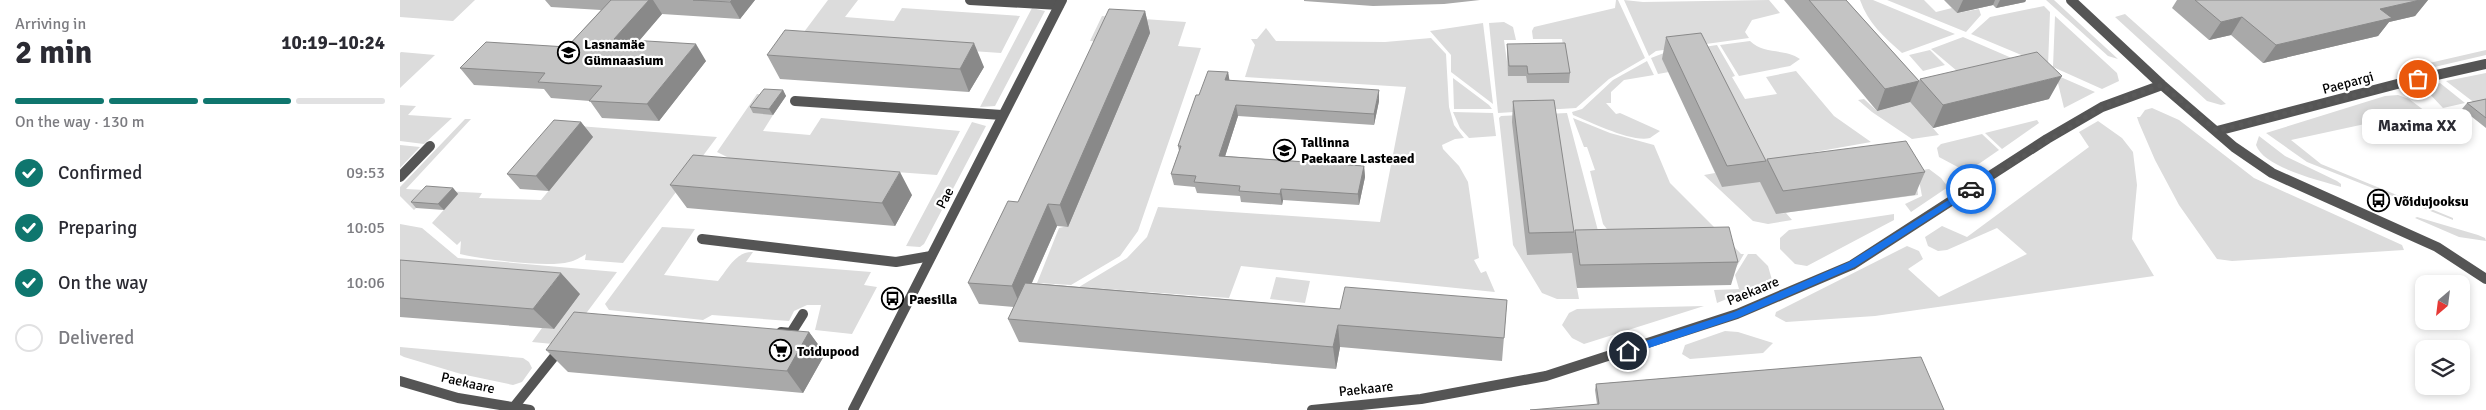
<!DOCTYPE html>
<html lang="en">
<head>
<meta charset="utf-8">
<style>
	body { margin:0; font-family:Signika,sans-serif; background:#f7f7f7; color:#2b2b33; height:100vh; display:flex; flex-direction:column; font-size:19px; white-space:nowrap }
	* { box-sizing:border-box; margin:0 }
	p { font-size:16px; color:#7c7c81 }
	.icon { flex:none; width:28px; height:28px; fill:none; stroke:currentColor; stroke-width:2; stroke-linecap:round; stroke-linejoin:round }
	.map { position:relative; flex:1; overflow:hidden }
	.details { display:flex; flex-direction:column; background:#fff; width:400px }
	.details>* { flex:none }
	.needle { width:32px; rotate:208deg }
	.fabs { position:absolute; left:2015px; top:275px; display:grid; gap:10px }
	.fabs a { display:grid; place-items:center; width:55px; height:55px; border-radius:10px; background:#fff; box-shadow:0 2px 8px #0003; font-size:25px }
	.pin { position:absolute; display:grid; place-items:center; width:42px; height:42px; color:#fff; margin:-21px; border:2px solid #fff; border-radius:50%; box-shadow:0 1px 5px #0007 }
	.courier { position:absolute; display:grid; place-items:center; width:50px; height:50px; margin:-25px; border:4px solid #1a73e8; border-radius:50%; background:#fff; color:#222; box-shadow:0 1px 6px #0007 }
	.bubble { position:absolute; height:35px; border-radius:10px; background:#fff; box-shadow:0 2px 8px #0003; font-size:16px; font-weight:800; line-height:35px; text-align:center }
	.head em { font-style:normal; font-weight:800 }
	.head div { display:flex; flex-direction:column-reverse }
	.head { display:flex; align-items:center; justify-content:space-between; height:85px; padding:0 15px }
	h1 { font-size:32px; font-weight:800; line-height:38px }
	.bar { display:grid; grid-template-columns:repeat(4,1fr); gap:8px 5px; align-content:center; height:60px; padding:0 15px }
	.bar i { height:6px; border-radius:4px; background:#e1e1e2 }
	.bar .on { background:#0f766e }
	.bar p { grid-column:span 4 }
	ol { padding:0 15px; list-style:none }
	li { display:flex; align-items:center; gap:15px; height:55px }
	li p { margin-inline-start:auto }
	li .icon { padding:5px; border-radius:50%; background:#0f766e; color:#fff; stroke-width:4 }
	li:last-child { color:#7c7c81 }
	li i { width:28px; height:28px; border:2px solid #e1e1e2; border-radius:50% }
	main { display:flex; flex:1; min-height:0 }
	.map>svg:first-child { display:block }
	.green { fill:#dcdcdc }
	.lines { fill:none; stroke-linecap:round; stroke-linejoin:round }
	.minor { stroke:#555; stroke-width:10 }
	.tertiary { stroke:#555; stroke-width:10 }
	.wall { fill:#a9a9a9 }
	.shaded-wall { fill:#898989 }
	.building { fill:#c4c4c4; stroke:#898989 }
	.route { fill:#1a73e8 }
	.done { stroke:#595959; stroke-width:5; stroke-dasharray:0 9 }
	.labels { text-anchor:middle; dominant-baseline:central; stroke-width:4.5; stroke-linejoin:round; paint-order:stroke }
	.poi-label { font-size:14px; font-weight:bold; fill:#000; stroke:#fff; text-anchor:start }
	.street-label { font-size:14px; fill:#000; stroke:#fff }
</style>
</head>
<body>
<main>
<section class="details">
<div class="head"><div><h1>2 min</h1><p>Arriving in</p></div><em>10:19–10:24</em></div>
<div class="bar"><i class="on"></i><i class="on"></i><i class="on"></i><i></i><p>On the way · 130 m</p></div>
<ol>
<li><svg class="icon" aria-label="check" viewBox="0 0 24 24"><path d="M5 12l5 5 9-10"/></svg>Confirmed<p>09:53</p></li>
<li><svg class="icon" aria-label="check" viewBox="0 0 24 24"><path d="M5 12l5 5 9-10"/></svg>Preparing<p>10:05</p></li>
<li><svg class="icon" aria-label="check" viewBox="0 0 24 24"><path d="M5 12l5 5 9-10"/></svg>On the way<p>10:06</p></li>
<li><i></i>Delivered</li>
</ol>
</section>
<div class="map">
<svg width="2086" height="410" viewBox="0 0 2086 410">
	<rect width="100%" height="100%" fill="#fff"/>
	<!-- green -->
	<path class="green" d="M0,0H75L53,21L0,17Z
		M428,0H458L445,17L494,21L502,8L620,16L601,53L410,40L401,36Z
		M1216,0H1218L1245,58L1209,79L1176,108L1098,113L1089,23L1104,22L1113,27L1116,40H1104L1109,76H1126L1127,83L1169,82L1162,39H1133L1132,31L1134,27L1215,8Z
		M1224,0L1243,2L1369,0L1380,13L1352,20L1345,32L1349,38L1256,51L1249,56Z
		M1460,0H1473L1555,34L1502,53C1484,37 1468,23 1460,0Z
		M1487,0H1524L1536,12L1552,8L1557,13L1579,9L1581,15L1566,32Z
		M1646,0H1654L1718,59L1708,56Z
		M1644,6L1650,12L1648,66L1571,34L1590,17Z
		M632,8L645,11L595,106L580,107Z
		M1725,14L1826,104L1821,105L1807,101L1715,17Z
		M702,16L786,22L778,46L801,48L738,231L720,256L671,285L637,283L659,228L668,226L707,42L690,41Z
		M1655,16L1717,73L1719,81L1702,89L1653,67Z
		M1083,23L1093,104L1051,72V55L1030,31Z
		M866,28L876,41L985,42L1031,38L1046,54L1049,107L1054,125L1064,138L1055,139L1042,145L1043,149L1059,166L1068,182L1079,258L1074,260L1081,273L1086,271L1095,292L841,266L829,298L679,287L727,258L747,237L758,207L980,222L1006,87L845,77L855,45L851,39H857Z
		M1563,37L1614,59L1557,71L1531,49Z
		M1350,41C1364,55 1385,48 1400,59L1390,66L1339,76L1320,45Z
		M1317,45L1335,76L1332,77L1345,99L1377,94L1366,77L1396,71L1434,116L1471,142L1381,158L1516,173L1518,195L1376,214L1386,213L1392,220L1368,224L1353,221L1304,175L1315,173L1269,72L1258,74L1251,58L1264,53Z
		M1530,50L1545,65L1523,71L1509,55Z
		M2086,50V55L2030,68L2025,64Z
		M1,52L35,55L0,88V53Z
		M1247,61L1254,75L1224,80L1211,92V103H1206L1216,114L1220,113L1260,131C1257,133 1253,136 1250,138C1233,143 1190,122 1173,115L1172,112L1182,109L1213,80Z
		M2086,73V102L2076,104L2046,81Z
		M1656,75L1695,92L1664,108Z
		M1053,78L1089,105L1092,109H1054Z
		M2040,83L2065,103L2043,108L2025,89L2030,85Z
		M357,94L367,95L373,115L363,131L410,135L421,118L560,131L537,175L333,160L317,152Z
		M1998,95L2009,99L2025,111L1891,140L1921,164L2053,218V220L1907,162L1866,133L1985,96Z
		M1464,99L1477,111L1510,102L1539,135L1512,139L1472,112L1458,100Z
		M0,105L16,106L8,115L52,118L24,144L0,141Z
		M1752,108L1779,120L1854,178L2002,245L2004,250L1832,261L1817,259L1779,205L1755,160L1739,123L1737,117H1740L1745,110Z
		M1053,112L1093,113L1096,136L1069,138L1060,128Z
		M1167,113L1202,246L1323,235L1341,254H1344L1334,271L1177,288L1179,299H1157L1142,293L1113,245L1099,118L1101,116Z
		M1173,118L1210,133L1254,145L1270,183L1315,228L1210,233L1203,224L1190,171L1195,170L1187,147H1184Z
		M65,119H71L6,189L82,193L79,198L141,200L193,137L158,134L166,125L317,137L223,263L185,260L186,254C181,257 175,261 169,262C147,268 82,259 60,254L61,241L57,245L32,223L58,194L32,192L14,210L0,196V187Z
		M1637,120L1639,123L1602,149L1585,133Z
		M1698,121L1722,138L1733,152L1737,185L1732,239L1754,276L1475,316L1386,322L1375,316L1376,312L1507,246L1519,251L1523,259L1508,269L1539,297L1627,254L1597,228L1547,250L1538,251L1528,246L1525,237L1542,226L1567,237L1689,147L1679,132Z
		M572,122L586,126L524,244L520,247L506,246Z
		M1582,134L1599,150L1567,172L1539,157L1537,148L1541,144Z
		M1859,136L1885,156L1937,181L1941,184V187C1920,180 1864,168 1856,145Z
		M0,145L20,147L0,168Z
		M1529,169L1541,178L1548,187L1511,212L1505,204L1522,196L1518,175L1521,170Z
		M1494,214V220L1407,266L1395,264L1380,249V238L1389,230Z
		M2017,217L2078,235L2085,238L2086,241L2059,237L2015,218Z
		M0,224L22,228L58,258L217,272L170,335L153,344L132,342L142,328L154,329L180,294L0,279Z
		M262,227L295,229L264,275L318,281C327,270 336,251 353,252L346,262L471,272L464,285L477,287L452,334L415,330L421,305H407L394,311L389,321L312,315L303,320L209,310L205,304Z
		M1348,254H1356L1368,266L1372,280L1317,303L1314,290L1339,289L1335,275Z
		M876,277L910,281L905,303L870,299Z
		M1304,306L1184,344L1172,338L1162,325L1169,313L1177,309Z
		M1325,331L1338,332L1373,343L1363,353L1290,359L1282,354L1285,345Z
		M0,347L123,358L129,362L132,368L122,382L113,385L61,374L4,357L0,355Z"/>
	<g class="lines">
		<!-- minor -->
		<path class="minor" d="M570,0L659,5
			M395,101L602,115
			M1817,131L2001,83L2086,64
			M0,177L30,146
			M302,239L496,262L531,256
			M381,332L391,333L403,314
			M113,408L161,348"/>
		<!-- tertiary -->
		<path class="tertiary" d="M1671,0L1762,85L1834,147L1872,173L2037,247L2086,279
			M0,381L58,398L130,410
			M453,410L662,0
			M912,410L1021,399L1146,376L1337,314L1452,265L1647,139L1702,107L1762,85"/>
	</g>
	<!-- wall -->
	<path class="wall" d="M145,0H355L340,19L262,14L239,41L306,61L259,121L202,118L190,101L151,98L144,89L74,85L60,68L167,47L201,10L151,7Z
		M904,0H1080L1044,4L973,6L904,1Z
		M1384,0H1446L1519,81L1520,79L1649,99L1533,128L1510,102L1477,111Z
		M1544,0H1626L1625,2L1596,8L1593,5L1557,13Z
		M1777,0H2028L2015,16L1989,22L1978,36L1863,63L1831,35L1809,40L1772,8Z
		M745,11L750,33L668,227L657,226L632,283L940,309L1107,300L1102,361L940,347L936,369L619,342L608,319L614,307L579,304L568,283Z
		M1266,37L1366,161L1367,159L1525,172L1515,195L1376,214L1360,182L1322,187L1262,59Z
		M1107,44L1170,73L1169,83H1127L1126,76H1108L1107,53Z
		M367,55L584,67L569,92L380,79Z
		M828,72L829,80L979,101L974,125L838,116L825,156L964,166L965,177L959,205L883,200L882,205L841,202L840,196L797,193L795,187L774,185L771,174L779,151L778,146L799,95Z
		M383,90L386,96L373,115L353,113L350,107Z
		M2086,99V128L2062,109L2067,103Z
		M1113,101L1174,232L1338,262L1331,285L1177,288L1172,253L1127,255L1112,122Z
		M181,122L193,137L149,191L120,189L107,174Z
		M270,185L512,195L495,226L287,208Z
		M53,188L58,194L44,210L16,208L11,202Z
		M0,260L180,294L154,329L0,317Z
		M409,332L425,354L403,393L168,372L146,350Z
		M1521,357L1197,404L1195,390L1196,384Z"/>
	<!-- shaded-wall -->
	<path class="shaded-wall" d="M249,0H253L262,14L226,56L214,39Z
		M332,0H355L340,19L330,2Z
		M1563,0H1595L1593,5L1557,13Z
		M1600,0H1626L1625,2L1596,8Z
		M2020,0H2028L2015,16L1989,22L1978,36L1863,63L1876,45L1980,9Z
		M745,11L750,33L668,227L660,205Z
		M1842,17L1831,35L1809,40L1821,22Z
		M574,43L584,67L569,92L560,69Z
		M296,44L306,61L259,121L247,104Z
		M828,72L830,83L825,80Z
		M1662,76L1649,99L1533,128L1543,105Z
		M1519,81L1510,102L1477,111L1485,89Z
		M383,90L386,96L373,115L369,109Z
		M979,90V101L974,125V114Z
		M836,105L838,116L822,166L819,156Z
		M181,122L193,137L149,191L136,176Z
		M964,166L965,177L959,205L958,194Z
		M500,172L512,195L495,226L482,203Z
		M53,188L58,194L44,210L38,204Z
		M881,189L883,200L882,205L880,194Z
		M648,204L657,226L621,307L612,286Z
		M161,273L180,294L154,329L133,309Z
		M938,325L940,347L936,369L933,347Z
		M409,332L425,354L403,393L387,371Z"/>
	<!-- building -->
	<path class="building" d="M211,0H249L214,39L296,44L247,104L189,101L202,86L138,82L145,73L60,68L86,42L167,47Z
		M293,0H332L330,2Z
		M1409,0H1446L1519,81L1485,89Z
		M1795,0H2020L1980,9L1992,18L1876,45L1842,17L1821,22Z
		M709,9L745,11L660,205L648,204L612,286L568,283L608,201L618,202Z
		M385,30L574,43L560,69L367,55Z
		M1301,33L1366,161L1327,166L1266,37Z
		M1165,43L1170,73L1128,74L1127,66H1109L1107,44Z
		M1637,52L1662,76L1543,105L1520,79Z
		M808,71L828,72L825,80L979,90L974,114L836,105L819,156L964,166L958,194L881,189L880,194L839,191L840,186L794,182L796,176L771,174L781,146H778L796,95H799Z
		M364,89L383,90L369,109L350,107Z
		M2086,99V118L2067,103Z
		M1154,100L1174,232L1129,233L1113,101Z
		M154,120L181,122L136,176L107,174Z
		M1506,141L1525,172L1383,191L1367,159Z
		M293,155L500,172L482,203L270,185Z
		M26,186L53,188L38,204L11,202Z
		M1329,227L1338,262L1180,265L1175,230Z
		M0,260L161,273L133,309L0,298Z
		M625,283L940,309L945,287L1107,300L1104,338L938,325L933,347L608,319Z
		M174,312L409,332L387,371L146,350Z
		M1521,357L1544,410H1130L1199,404L1196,384Z"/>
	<!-- route -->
	<path class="route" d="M1571,186L1573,187V191L1455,267L1340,317L1228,355L1223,351L1224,348L1334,312L1449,262Z"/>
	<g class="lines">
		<!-- done -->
		<path class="done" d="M1571,189L1702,107L1762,85L1817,131L2018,79"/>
	</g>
	<!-- icons -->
	<defs>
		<symbol id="school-ring" viewBox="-11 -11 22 22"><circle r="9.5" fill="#fff" stroke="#000" stroke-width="1.5"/><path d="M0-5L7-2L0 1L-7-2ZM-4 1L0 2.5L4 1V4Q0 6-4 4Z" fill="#000"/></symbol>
		<symbol id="bus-ring" viewBox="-11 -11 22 22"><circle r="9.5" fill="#fff" stroke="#000" stroke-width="1.5"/><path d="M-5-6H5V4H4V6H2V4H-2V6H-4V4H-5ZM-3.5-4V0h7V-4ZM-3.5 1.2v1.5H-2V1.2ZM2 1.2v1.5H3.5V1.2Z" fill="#000"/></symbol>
		<symbol id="supermarket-ring" viewBox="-11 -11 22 22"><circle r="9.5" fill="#fff" stroke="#000" stroke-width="1.5"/><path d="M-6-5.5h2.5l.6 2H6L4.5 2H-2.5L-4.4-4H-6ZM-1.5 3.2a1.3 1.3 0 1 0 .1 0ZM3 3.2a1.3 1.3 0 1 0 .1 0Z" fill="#000"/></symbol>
	</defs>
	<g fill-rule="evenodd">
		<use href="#school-ring" x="156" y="40" width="25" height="25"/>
		<use href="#school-ring" x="872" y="138" width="25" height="25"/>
		<use href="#bus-ring" x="1966" y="188" width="25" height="25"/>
		<use href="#bus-ring" x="480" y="286" width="25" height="25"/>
		<use href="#supermarket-ring" x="368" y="338" width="25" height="25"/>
	</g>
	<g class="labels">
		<!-- poi labels -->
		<g class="poi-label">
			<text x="184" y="44">Lasnamäe<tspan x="184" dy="16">Gümnaasium</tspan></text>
			<text x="901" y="142">Tallinna<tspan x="901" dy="16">Paekaare Lasteaed</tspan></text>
			<text x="1994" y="201">Võidujooksu</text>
			<text x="509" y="299">Paesilla</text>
			<text x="397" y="351">Toidupood</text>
		</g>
		<!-- street labels -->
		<g class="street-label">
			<text transform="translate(1948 83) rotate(-15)">Paepargi</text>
			<text transform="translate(545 198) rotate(-63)">Pae</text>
			<text transform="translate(1353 291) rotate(-22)">Paekaare</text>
			<text transform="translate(68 383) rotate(13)">Paekaare</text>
			<text transform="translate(966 389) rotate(-6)">Paekaare</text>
		</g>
	</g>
</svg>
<div class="fabs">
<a><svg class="needle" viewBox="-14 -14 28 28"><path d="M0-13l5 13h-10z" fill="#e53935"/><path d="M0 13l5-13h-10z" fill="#7c7c81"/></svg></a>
<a><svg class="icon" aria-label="layers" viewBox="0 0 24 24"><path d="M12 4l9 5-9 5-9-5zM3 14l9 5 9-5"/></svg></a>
</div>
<div class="pin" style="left:2018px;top:79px;background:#ea580c"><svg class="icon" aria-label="bag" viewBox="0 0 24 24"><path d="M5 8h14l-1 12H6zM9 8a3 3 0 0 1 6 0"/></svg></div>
<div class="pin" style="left:1228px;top:351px;background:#1f2937"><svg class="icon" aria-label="home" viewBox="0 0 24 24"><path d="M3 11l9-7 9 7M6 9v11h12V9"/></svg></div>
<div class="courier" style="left:1571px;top:189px"><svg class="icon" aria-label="car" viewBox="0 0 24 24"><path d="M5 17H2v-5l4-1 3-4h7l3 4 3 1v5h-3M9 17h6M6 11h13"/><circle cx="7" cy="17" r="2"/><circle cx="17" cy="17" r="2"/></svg></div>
<div class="bubble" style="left:1962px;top:109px;width:110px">Maxima XX</div>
</div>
</main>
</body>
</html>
